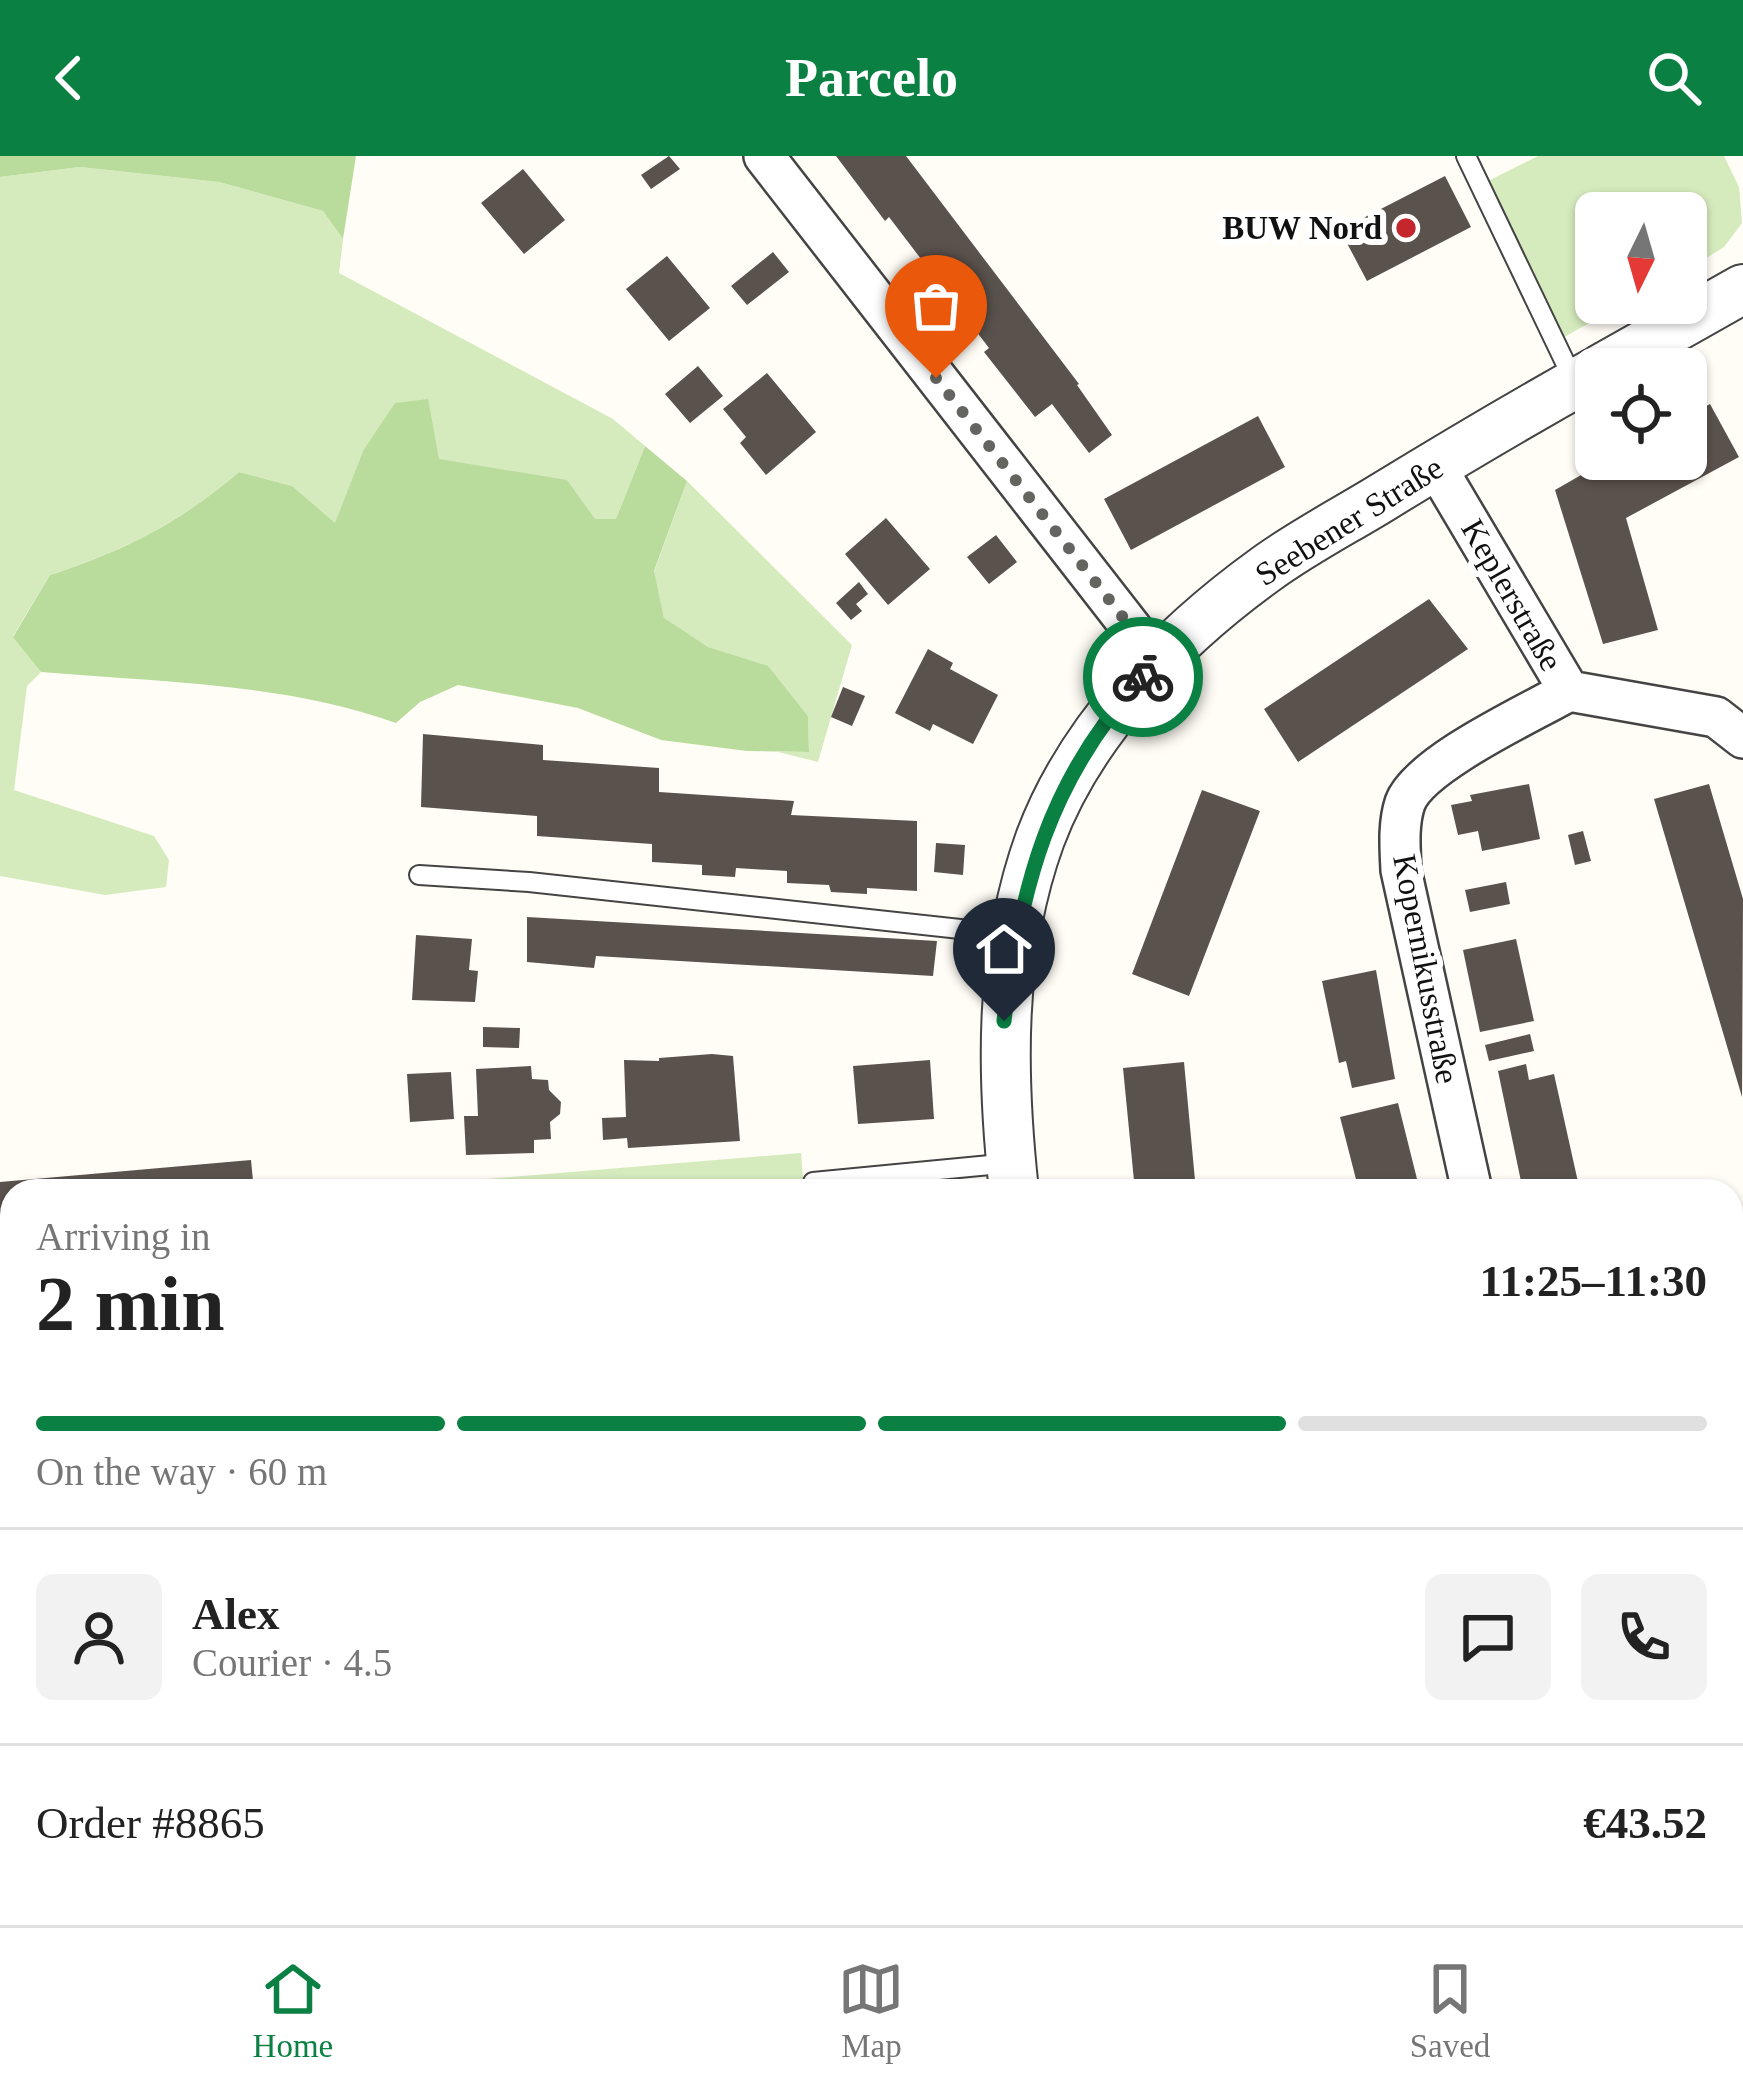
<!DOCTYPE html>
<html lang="en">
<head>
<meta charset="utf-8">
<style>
	body { margin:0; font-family:"Times New Roman",serif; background:#f2f2f2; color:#222; height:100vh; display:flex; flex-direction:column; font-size:45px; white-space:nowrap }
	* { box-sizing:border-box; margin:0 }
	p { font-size:39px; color:#767676 }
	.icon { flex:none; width:66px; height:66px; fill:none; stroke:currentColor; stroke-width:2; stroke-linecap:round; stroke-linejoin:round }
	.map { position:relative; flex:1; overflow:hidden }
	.panel { position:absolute; left:0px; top:1023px; width:1743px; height:747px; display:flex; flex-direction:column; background:#fff; border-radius:36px 36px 0 0; box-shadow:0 3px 9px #0004 }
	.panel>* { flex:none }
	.needle { width:78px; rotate:185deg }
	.controls { position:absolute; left:1575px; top:36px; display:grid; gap:24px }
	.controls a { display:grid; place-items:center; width:132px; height:132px; border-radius:18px; background:#fff; box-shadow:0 3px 9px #0004; font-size:60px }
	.pin { position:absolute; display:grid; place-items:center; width:102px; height:102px; color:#fff; margin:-123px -51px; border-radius:50% 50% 50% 0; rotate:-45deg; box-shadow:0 0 12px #0007 }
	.pin .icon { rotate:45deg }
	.courier { position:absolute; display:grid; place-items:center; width:120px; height:120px; margin:-60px; border:9px solid #0b8043; border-radius:50%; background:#fff; color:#222; box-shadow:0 3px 15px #0007 }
	.headline em { font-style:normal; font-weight:800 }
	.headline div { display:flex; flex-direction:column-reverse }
	.headline { display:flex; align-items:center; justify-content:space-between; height:204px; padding:0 36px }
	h1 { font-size:78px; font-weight:800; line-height:90px }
	.bar { display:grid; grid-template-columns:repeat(4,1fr); gap:18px 12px; align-content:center; height:144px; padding:0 36px }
	.bar i { height:15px; border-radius:9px; background:#e0e0e0 }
	.bar .current { background:#0b8043 }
	.bar p { grid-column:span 4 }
	.line { display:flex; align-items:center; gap:30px; padding:0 36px; border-top:3px solid #e0e0e0 }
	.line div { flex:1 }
	.round { display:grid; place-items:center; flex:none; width:126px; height:126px; border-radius:18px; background:#f2f2f2 }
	header { display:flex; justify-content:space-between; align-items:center; height:156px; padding:0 36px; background:#0b8043; color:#fff; font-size:54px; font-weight:800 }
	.dock { display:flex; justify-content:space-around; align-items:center; height:168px; border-top:3px solid #e0e0e0; background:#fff; font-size:33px; color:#767676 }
	.dock a { display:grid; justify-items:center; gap:6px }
	.dock .current { color:#0b8043 }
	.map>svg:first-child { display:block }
	.green { fill:#d5ebbd }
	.forest { fill:#b9dc9c }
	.building { fill:#5a524d }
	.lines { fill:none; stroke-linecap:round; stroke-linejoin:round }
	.service-casing { stroke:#444; stroke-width:22 }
	.minor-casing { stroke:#444; stroke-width:44 }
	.tertiary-casing { stroke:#444; stroke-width:52 }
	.service { stroke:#fff; stroke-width:18 }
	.minor { stroke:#fff; stroke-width:39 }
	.tertiary { stroke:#fff; stroke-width:48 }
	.done { stroke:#646461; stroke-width:12; stroke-dasharray:0 21.6 }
	.route { stroke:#0b8043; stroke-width:15 }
	.poi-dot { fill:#c4262e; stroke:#fff; stroke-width:4.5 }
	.labels { text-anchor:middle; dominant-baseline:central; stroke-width:12; stroke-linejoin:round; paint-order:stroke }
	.poi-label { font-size:33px; font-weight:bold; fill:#111; stroke:#fff; text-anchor:end }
	.street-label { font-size:33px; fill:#111; stroke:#fff }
</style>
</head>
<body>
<header><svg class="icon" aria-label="back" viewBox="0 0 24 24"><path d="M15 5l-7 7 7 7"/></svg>Parcelo<svg class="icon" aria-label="search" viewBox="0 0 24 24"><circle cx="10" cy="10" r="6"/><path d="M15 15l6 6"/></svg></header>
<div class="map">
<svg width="1743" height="1769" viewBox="0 0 1743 1769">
	<rect width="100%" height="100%" fill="#fffdf5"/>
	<!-- green -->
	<path class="green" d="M1538,0H1724L1739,31L1742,67L1724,91L1686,115V57H1596V147H1626L1564,181L1488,25Z
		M80,11L219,26L323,55L343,83L339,117L613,263L645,290L616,363H595L474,310L363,295L335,368L292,330L239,316C179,367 125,394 50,419L13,480L41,516L27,530L14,634L154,680L169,704L166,731L105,739L0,720V21Z
		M687,325L852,489L818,606L778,596H809L808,560L768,511L708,491L664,463L654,416Z
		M801,997L804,1035H342Z
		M12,1062V1758H239L241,1769H0V1063Z"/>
	<!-- forest -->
	<path class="forest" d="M0,0H356L343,83L323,55L219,26L80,11L0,21Z
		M428,243L439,303L567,324L595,363H616L645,290L687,325L654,415L664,462L708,491L768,510L808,560L809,596L747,595L661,584L578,552L458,529L420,546L396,567C285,527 158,526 41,516L13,481L50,419C124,395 179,367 239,316L292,330L335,367L363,295L395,247Z"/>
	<!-- building -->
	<path class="building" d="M669,0L680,13L651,33L641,19Z
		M836,0H906L1079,228L1077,229L1112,279L1089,297L1052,248L1035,261L984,196L989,192L889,61L885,65Z
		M523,13L565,64L524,98L481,47Z
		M1445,20L1471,71L1367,125L1340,74Z
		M773,96L789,116L747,149L731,130Z
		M667,100L710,152L669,185L626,133Z
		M698,210L723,240L690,267L665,238Z
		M767,217L816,276L766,319L740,287L746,281L723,253Z
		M1710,248L1739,301L1626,362L1658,474L1603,488L1555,334L1609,303H1686V261Z
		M1258,260L1285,311L1131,394L1104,343Z
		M886,362L930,413L888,449L845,398Z
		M996,379L1017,406L989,428L967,401Z
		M859,426L868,438L856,448L862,455L851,464L836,447Z
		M1429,443L1468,493L1298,606L1264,553Z
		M928,493L953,507L950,513L998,539L973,588L933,568L930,575L895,557Z
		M843,531L865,540L852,570L831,561Z
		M423,578L543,589V604L659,612V636L794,645L791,659L917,665V735L867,732V738L831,736L829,729L787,727V715L736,712L735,721L702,719V709L652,706V688L537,680V660L421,651Z
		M1529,628L1540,683L1482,695L1478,675L1458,679L1451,649L1472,645L1470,639Z
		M1709,628L1743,743L1742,941L1654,643Z
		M1202,634L1260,655L1189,840L1132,818Z
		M1583,675L1591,705L1575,709L1568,679Z
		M936,687L965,689L963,719L934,716Z
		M1506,726L1510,748L1470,756L1465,734Z
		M527,761L937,785L933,820L596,800L594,812L527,806Z
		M416,779L472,783L469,814L478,815L475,846L412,844Z
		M1516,783L1534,865L1480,876L1463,794Z
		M1376,814L1395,923L1352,932L1346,905L1339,907L1322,825Z
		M483,871L520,872L519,892L483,891Z
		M1530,878L1534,895L1489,905L1485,889Z
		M712,898L733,900L740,985L628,992L627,982L603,984L602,962L626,961L624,904L659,905V902Z
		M930,904L934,963L858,968L853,910Z
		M1184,906L1196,1035H1135L1123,912Z
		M1526,908L1529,924L1554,918L1580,1035H1523L1498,915Z
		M531,910L532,923L548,924L549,934L561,946L560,958L550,966L551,983L534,984V997L466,999L464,960H478L476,913Z
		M451,916L454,963L410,966L407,918Z
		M1398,947L1420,1035H1359L1340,961Z
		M251,1004L254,1035H12V1060L0,1061V1026Z
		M1738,1755L1742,1769H1688L1686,1758Z
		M363,1758H441L442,1769H364Z
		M703,1758H780L781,1769H704Z
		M932,1758H990V1769H932Z
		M1201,1758H1261L1262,1769H1202Z"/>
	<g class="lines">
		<defs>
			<path id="service" d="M1466,0L1573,223
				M419,719L529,726L1015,779
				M813,1026L1011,1007"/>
			<path id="minor" d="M764,0L1157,505
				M1435,309L1569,535
				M1569,535L1716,561L1743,582
				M1472,1035L1401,714C1400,692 1398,668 1405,647C1419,608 1530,557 1569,535
				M1632,1758L1635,1769"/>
			<path id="tertiary" d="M1601,213L1743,133
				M1014,1035C1001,917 999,796 1040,683C1081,573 1173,480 1266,413C1303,386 1344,365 1383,341C1453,298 1524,256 1596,216
				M1071,1758V1769"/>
		</defs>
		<!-- service casing -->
		<use href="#service" class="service-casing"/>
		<!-- minor casing -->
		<use href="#minor" class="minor-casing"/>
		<!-- tertiary casing -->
		<use href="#tertiary" class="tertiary-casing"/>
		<!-- service -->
		<use href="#service" class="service"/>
		<!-- minor -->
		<use href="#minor" class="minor"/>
		<!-- tertiary -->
		<use href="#tertiary" class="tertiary"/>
	</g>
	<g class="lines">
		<!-- done -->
		<path class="done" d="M936,222L1157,505L1143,521"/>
		<!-- route -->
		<path class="route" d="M1004,865C1020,732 1049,622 1143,521"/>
	</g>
	<!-- markers -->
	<circle class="poi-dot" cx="1406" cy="72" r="12"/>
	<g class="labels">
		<!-- poi labels -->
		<g class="poi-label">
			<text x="1382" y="72">BUW Nord</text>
		</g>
		<!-- street labels -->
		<g class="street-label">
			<text transform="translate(1349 365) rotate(-32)">Seebener Straße</text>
			<text transform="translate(1512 439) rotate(60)">Keplerstraße</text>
			<text transform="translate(1426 813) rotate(79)">Kopernikusstraße</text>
		</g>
	</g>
</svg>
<div class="controls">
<a><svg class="needle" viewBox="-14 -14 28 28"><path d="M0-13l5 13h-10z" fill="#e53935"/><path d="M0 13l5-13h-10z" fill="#767676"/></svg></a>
<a><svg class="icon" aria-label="locate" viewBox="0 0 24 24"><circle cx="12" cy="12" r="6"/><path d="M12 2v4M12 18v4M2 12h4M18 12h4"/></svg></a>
</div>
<div class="pin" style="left:936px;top:222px;background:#ea580c"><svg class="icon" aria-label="bag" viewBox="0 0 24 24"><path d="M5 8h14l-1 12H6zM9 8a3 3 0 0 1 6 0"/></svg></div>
<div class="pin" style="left:1004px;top:865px;background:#1f2937"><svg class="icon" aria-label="home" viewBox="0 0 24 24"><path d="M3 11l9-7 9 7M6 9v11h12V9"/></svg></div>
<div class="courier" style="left:1143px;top:521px"><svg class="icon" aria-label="bike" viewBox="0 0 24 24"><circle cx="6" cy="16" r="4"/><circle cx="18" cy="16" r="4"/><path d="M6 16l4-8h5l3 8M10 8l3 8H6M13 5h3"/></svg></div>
<section class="panel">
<div class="headline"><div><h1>2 min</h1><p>Arriving in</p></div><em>11:25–11:30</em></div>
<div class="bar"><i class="current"></i><i class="current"></i><i class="current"></i><i></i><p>On the way · 60 m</p></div>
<div class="line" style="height:216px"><a class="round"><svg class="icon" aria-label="person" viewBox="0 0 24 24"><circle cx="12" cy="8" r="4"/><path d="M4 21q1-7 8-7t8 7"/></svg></a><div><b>Alex</b><p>Courier · 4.5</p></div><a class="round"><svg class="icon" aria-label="chat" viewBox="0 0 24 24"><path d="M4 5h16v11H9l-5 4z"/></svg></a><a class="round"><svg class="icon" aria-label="phone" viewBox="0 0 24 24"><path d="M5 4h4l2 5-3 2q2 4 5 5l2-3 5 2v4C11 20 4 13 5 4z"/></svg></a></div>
<div class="line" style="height:156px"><div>Order #8865</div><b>€43.52</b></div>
</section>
</div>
<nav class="dock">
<a class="current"><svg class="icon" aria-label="home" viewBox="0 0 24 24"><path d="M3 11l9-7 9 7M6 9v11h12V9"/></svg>Home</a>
<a><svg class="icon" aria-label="map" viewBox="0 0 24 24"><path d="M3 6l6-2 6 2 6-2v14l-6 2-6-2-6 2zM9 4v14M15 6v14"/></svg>Map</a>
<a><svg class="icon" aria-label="saved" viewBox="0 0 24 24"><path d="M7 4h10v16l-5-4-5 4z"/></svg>Saved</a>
</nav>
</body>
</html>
